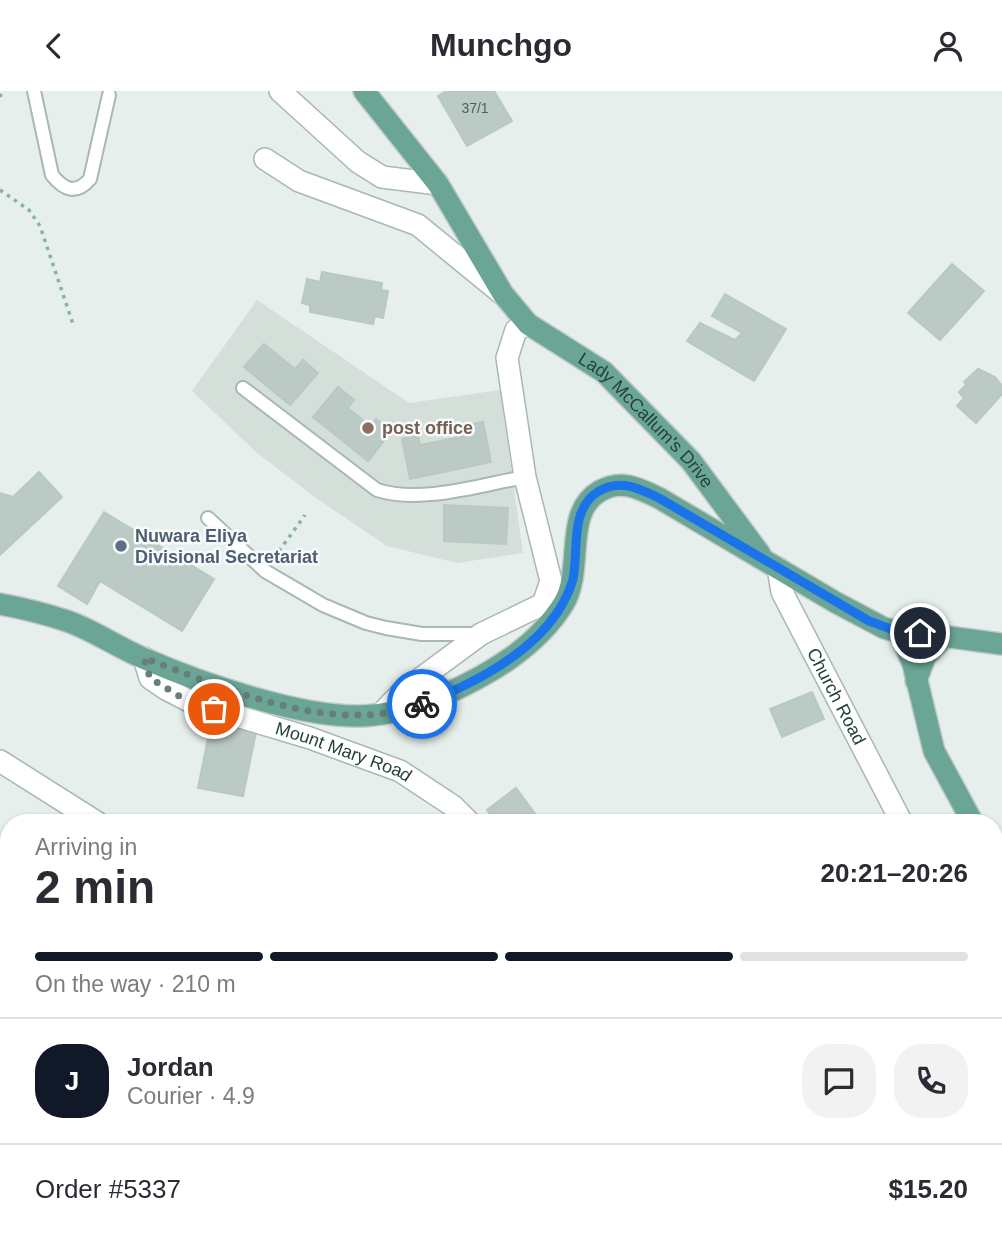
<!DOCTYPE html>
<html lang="en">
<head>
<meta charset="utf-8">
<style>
	body { margin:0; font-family:Arial,sans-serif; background:#f2f2f3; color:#2b2b33; height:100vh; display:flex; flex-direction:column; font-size:26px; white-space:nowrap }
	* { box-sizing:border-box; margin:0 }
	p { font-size:23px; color:#7c7c81 }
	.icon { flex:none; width:38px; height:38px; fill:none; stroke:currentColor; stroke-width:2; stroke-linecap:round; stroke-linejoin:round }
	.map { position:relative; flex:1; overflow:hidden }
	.side { position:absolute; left:0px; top:723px; width:1003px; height:436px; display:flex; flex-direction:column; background:#fff; border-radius:28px 28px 0 0; box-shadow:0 2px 5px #0004 }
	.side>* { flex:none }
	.pin { position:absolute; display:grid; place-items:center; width:60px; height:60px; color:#fff; margin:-30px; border:4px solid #fff; border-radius:50%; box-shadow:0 2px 7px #0007 }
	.courier { position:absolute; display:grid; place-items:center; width:70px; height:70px; margin:-35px; border:5px solid #1a73e8; border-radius:50%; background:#fff; color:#222; box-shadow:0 2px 9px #0007 }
	.headline em { font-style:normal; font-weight:600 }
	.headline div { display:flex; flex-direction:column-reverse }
	.headline { display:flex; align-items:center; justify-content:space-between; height:119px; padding:0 35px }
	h1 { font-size:46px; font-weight:600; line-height:52px }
	.bar { display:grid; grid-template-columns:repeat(4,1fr); gap:10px 7px; align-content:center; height:84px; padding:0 35px }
	.bar i { height:9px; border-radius:5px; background:#e1e1e2 }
	.bar .current { background:#111827 }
	.bar p { grid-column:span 4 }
	.line { display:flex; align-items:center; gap:18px; padding:0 35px; border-top:2px solid #e1e1e2 }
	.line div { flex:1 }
	.round { display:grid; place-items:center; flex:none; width:74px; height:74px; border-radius:28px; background:#f2f2f3 }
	header { display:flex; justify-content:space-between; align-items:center; height:91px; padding:0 35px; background:#fff; font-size:32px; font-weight:600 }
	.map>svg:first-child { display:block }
	.built { fill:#d4dfda }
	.building { fill:#bbcac4; stroke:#b8c9c2; stroke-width:2 }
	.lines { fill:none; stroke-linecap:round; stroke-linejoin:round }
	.service-casing { stroke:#a8b8b2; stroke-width:16 }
	.minor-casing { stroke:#a8b8b2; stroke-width:24 }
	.primary-casing { stroke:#c2cac8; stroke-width:24 }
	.path { stroke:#86b3a5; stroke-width:3.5; stroke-dasharray:3.5 5; stroke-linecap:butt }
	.service { stroke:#fff; stroke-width:12 }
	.minor { stroke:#fff; stroke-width:21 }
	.primary { stroke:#6aa596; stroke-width:21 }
	.done { stroke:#687f78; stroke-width:7; stroke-dasharray:0 12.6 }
	.route { stroke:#1a73e8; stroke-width:9 }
	.education-dot { fill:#8d6e63; stroke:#f7fbf9; stroke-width:2.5 }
	.service-dot { fill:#5c6f8a; stroke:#f7fbf9; stroke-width:2.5 }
	.labels { text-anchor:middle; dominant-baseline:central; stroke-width:5; stroke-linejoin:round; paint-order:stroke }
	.number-label { font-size:14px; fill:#4a645c }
	.street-label { font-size:18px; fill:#24423a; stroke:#f7fbf9 }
	.education-label { font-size:18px; font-weight:bold; fill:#785e54; stroke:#f7fbf9; text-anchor:start }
	.service-label { font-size:18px; font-weight:bold; fill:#4e5e75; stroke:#f7fbf9; text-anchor:start }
</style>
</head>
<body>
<header><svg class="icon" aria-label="back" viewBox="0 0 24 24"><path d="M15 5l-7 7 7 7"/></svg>Munchgo<svg class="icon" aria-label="person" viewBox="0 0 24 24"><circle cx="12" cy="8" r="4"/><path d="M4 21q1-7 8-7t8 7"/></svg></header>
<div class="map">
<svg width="1002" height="1157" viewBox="0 0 1002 1157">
	<rect width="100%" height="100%" fill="#e6efeb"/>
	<!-- built -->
	<path class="built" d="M257,209L409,312L500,299L523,462L457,472L387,455L316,407L256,361L192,300Z"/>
	<!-- building -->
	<path class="building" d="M446,0H494L512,30L467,55L438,5Z
		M952,173L984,200L940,249L908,222Z
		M322,181L382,192L381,199L388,200L383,227L375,225L373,233L310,221V214L302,212L307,188L320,191Z
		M725,203L786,238L754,290L687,250L700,232L735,249L742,242L712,225Z
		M264,253L295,278L303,269L318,282L290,314L244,276Z
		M978,278L995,286L1002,295V303L976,332L957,315L964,307L959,301L966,294L964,291Z
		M338,296L354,309L348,317L370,335L376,328L392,340L368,370L313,326Z
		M483,331L491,371L410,388L402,348L418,344L420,354L466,345L464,335Z
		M39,381L62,406L0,464V402L13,406Z
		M444,414L508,417L506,453L444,450Z
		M104,421L214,488L182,540L100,490L87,513L58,495Z
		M812,601L824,628L782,646L770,618Z
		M211,632L256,641L243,705L198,697Z
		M516,697L542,732H506L504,729L496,732L487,719Z
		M0,859L9,862V881L0,879Z
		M2,1114L9,1116V1140L0,1138Z
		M33,1150H83L82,1155L60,1150L59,1157H32Z
		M266,1150H301L299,1152L306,1156L309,1150H328L339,1155L338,1157H265L263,1156Z
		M378,1150H464L466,1157H380Z
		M514,1150H537L515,1156Z
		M564,1150H627L630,1157H566Z
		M938,1150H992L982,1157H943Z"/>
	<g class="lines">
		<defs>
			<path id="service" d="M34,0L52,84C64,99 76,104 90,88L109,4
				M243,297L377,399C421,413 480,394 525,386
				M208,427L265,480L323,514L366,532L386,537L422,543H477
				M0,769H9
				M0,788L9,791
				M554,1150L556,1157"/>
			<g id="minor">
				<path d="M280,0L358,71L382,86L438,93"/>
				<path d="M265,68L299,90L418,134L501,202"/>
				<path id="s1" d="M778,477L782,501L902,732"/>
				<path id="s2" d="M144,567L150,587L166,598L193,612L310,647L400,680L453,715L470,732"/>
				<path d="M381,623L401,602L481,543L543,513L551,490L525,386L507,267L516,239L528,233"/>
				<path d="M0,670L98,732"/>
				<path d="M994,964L1002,975"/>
				<path d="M169,1157L173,1150"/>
			</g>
			<g id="primary">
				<path id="s3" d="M364,0L438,93L503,203L528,233L604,281L691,370L760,463"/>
				<path d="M0,513C22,517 46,523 67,530C93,539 117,556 143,567C200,592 296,625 357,625C388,625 416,616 444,604C490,583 537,556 564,512C584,478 563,421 600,400C622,388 638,397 659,407L835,511L884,537L899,541L920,542L1002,553"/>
				<path d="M899,541L913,573L934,660L973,732"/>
				<path d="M916,590L925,566L945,545"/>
				<path d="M994,787L1002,824"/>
			</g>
		</defs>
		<!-- service casing -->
		<use href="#service" class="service-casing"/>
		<!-- minor casing -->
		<use href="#minor" class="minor-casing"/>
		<!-- primary casing -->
		<use href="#primary" class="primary-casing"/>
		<!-- path -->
		<path class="path" d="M0,6L2,0
			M0,99L29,119L40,135L73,233
			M274,467L305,424"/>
		<!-- service -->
		<use href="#service" class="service"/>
		<!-- minor -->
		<use href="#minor" class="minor"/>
		<!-- primary -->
		<use href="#primary" class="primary"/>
	</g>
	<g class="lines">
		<!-- done -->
		<path class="done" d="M214,618L179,605L150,587L144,567C229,598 332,646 422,613"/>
		<!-- route -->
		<path class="route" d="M422,613C471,594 527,566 557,522C564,511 570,500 573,488C579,459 569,418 599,400C621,388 638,397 659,407L869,530L899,541L920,542"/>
	</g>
	<!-- markers -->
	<circle class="education-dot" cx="368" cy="337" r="7"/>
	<circle class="service-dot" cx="121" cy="455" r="7"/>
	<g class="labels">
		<!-- number labels -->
		<g class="number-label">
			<text x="475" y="17">37/1</text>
		</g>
		<!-- street labels -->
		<g class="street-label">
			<text stroke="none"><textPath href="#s3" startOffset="439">Lady McCallum's Drive</textPath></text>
			<text stroke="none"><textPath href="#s1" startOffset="142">Church Road</textPath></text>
			<text stroke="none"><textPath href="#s2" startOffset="229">Mount Mary Road</textPath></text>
		</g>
		<!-- education labels -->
		<g class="education-label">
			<text x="382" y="337">post office</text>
		</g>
		<!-- service labels -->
		<g class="service-label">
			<text x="135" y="445">Nuwara Eliya<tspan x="135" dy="21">Divisional Secretariat</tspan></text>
		</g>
	</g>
</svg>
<div class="pin" style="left:214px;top:618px;background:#ea580c"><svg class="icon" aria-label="bag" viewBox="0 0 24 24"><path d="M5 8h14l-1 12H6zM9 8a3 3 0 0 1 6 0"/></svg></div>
<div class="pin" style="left:920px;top:542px;background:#1f2937"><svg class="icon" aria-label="home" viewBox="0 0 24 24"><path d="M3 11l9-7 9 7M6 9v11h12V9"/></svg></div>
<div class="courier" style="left:422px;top:613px"><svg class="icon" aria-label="bike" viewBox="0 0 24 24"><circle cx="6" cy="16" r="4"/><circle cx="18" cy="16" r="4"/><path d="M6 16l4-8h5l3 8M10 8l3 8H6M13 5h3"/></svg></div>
<section class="side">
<div class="headline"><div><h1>2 min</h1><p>Arriving in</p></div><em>20:21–20:26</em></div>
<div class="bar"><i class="current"></i><i class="current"></i><i class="current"></i><i></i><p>On the way · 210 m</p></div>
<div class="line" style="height:126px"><b class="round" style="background:#111827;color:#fff">J</b><div><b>Jordan</b><p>Courier · 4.9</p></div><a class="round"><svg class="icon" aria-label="chat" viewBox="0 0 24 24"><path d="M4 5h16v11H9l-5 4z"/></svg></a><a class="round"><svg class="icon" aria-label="phone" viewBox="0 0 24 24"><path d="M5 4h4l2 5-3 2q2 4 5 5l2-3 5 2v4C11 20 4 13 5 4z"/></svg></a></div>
<div class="line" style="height:91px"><div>Order #5337</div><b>$15.20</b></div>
</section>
</div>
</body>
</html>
